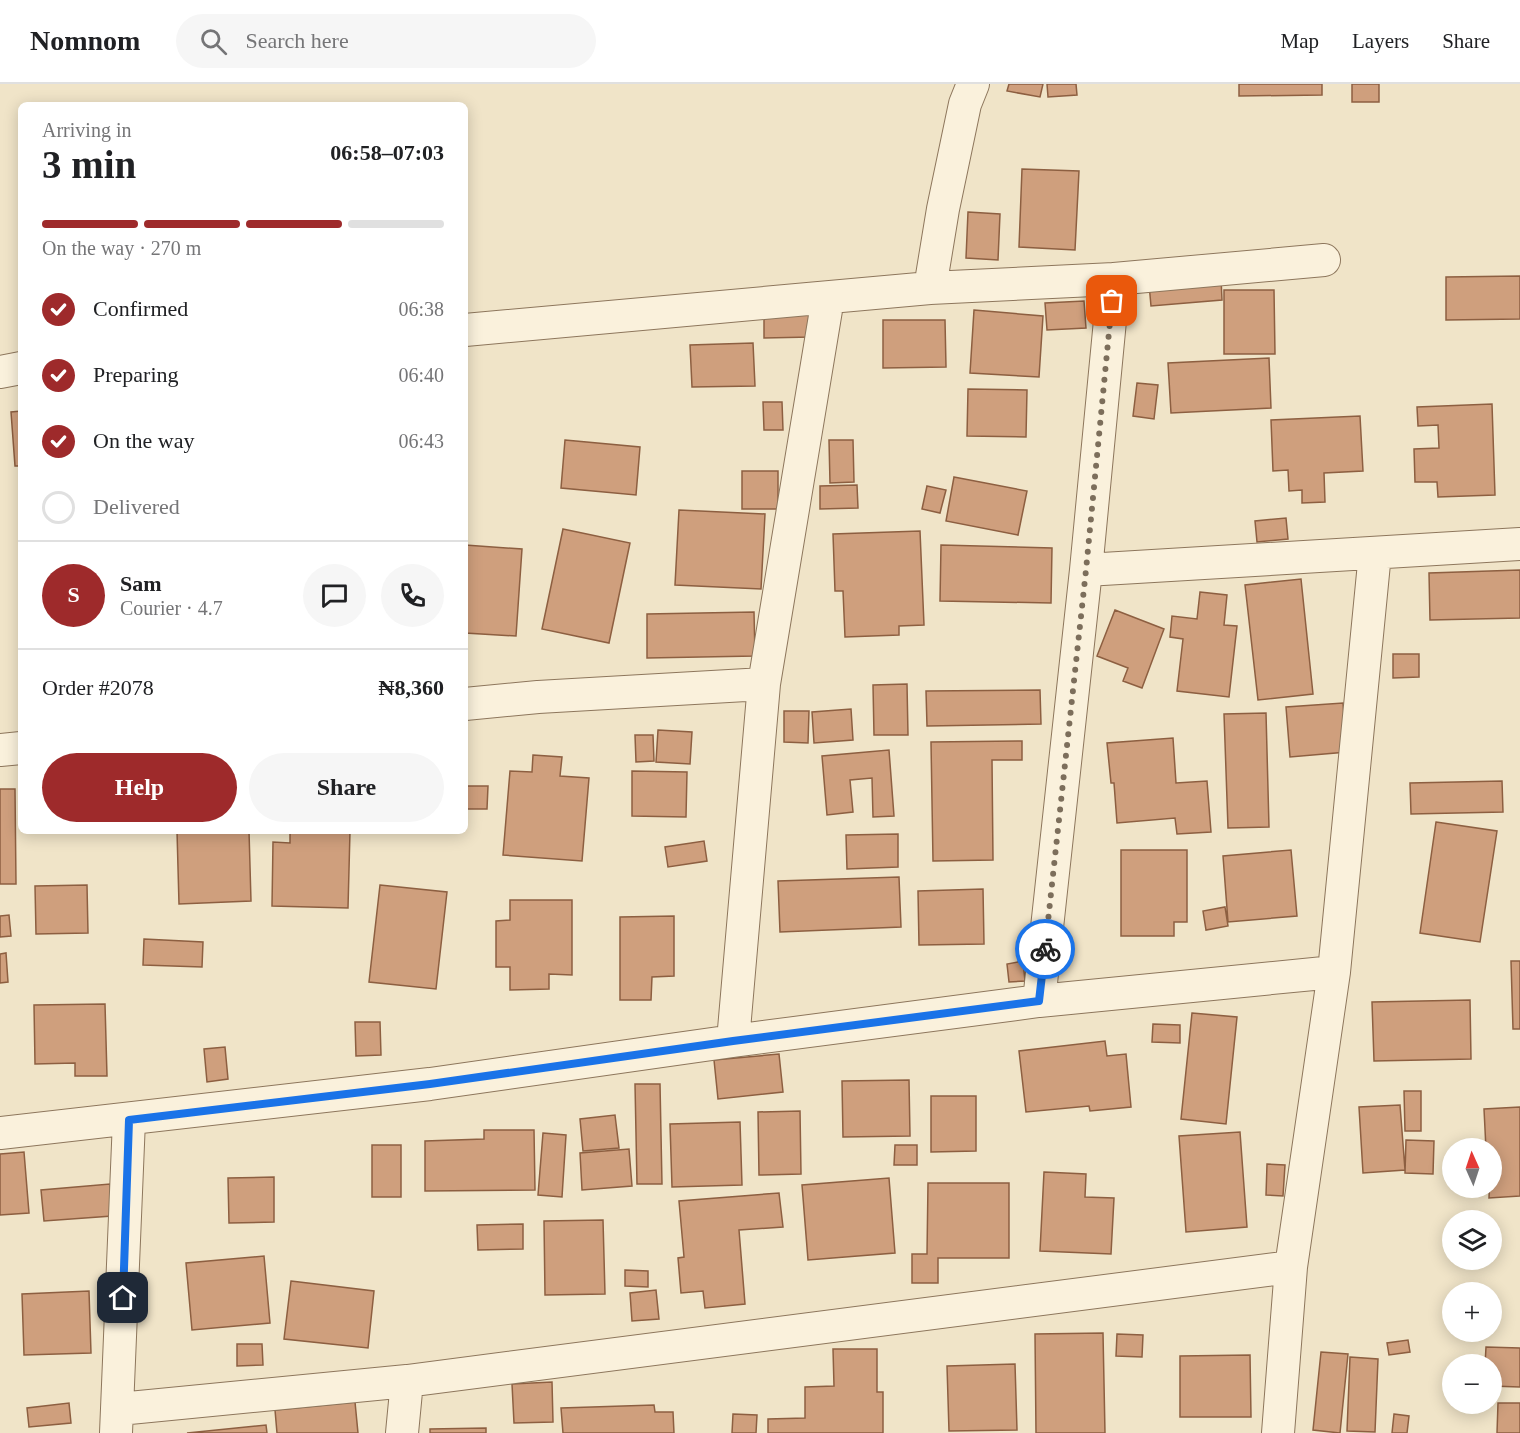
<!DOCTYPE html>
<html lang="en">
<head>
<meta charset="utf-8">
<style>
	body { margin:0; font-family:Georgia,serif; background:#f6f6f6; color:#202124; height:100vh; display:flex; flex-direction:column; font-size:22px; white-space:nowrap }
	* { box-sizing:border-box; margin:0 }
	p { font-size:20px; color:#757577 }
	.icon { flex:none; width:33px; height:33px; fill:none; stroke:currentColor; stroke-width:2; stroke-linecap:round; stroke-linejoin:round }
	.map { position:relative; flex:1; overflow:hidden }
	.sheet { position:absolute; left:18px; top:18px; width:450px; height:732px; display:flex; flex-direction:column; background:#fff; border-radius:9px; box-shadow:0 3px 15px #0003 }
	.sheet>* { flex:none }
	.needle { width:39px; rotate:357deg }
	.tools { position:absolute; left:1442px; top:1054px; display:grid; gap:12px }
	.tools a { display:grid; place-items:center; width:60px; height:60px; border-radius:50%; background:#fff; box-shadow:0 3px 15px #0003; font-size:30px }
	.pin { position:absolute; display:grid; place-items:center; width:51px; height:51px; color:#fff; margin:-26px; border-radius:12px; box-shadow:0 3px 9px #0006 }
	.courier { position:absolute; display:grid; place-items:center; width:60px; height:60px; margin:-30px; border:4px solid #1a73e8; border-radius:50%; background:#fff; color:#222; box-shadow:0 2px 8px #0007 }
	.summary em { font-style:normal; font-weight:800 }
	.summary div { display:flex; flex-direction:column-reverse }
	.summary { display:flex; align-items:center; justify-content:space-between; height:102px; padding:0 24px }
	h1 { font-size:39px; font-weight:800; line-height:45px }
	.bar { display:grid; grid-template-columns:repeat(4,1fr); gap:9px 6px; align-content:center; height:72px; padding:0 24px }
	.bar i { height:8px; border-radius:4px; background:#e0e0e0 }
	.bar .on { background:#9e2a2b }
	.bar p { grid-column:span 4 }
	.line { display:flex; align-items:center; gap:15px; padding:0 24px; border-top:2px solid #e0e0e0 }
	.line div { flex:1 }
	.round { display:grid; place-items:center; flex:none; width:63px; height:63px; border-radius:32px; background:#f6f6f6 }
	ol { padding:0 24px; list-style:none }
	li { display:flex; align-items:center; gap:18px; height:66px }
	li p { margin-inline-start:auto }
	li .icon { padding:6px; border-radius:50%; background:#9e2a2b; color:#fff; stroke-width:4 }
	li:last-child { color:#757577 }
	li i { width:33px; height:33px; border:3px solid #e0e0e0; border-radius:50% }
	.button { display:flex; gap:12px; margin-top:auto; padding:12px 24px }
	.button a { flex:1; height:69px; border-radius:36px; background:#9e2a2b; color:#fff; font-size:24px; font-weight:800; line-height:69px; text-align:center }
	.button a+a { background:#f6f6f6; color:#202124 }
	header { display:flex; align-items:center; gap:36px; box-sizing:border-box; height:84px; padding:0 30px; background:#fff; border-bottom:2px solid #e0e0e0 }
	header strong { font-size:28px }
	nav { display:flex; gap:33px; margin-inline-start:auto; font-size:21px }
	.search { width:420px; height:54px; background:#f6f6f6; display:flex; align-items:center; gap:15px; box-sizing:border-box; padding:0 21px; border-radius:33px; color:#757577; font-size:22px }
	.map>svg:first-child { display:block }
	.building { fill:#cf9f7d; stroke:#8d5f41; stroke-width:1.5 }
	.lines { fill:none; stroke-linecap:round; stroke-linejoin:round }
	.minor-casing { stroke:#8d765c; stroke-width:34 }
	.minor { stroke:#faf1dc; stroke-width:32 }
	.done { stroke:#7c6e5b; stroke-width:6; stroke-dasharray:0 10.8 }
	.route { stroke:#1a73e8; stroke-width:8 }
</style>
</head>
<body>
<header>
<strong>Nomnom</strong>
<div class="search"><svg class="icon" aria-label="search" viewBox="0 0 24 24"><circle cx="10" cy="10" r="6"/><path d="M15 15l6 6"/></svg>Search here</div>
<nav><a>Map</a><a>Layers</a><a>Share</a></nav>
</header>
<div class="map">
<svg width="1520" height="1349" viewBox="0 0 1520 1349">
	<rect width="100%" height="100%" fill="#f0e4c8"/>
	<!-- building -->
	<path class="building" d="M1009,0H1043L1040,13L1007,7Z
		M1047,0H1076L1077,11L1048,13Z
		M1239,0H1322V11L1239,12Z
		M1352,0H1379V18H1352Z
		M1022,85L1079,87L1075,166L1019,163Z
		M968,128L1000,130L998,176L966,174Z
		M1520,192V235L1446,236V193Z
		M1221,194L1222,216L1151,222L1149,200Z
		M1224,206H1274L1275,270H1224Z
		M1084,217L1086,244L1047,246L1045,219Z
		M974,226L1043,232L1039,293L970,289Z
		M810,231L811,253L764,254V232Z
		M883,236H945L946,283L883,284Z
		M753,259L755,302L692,303L690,261Z
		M1269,274L1271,324L1171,329L1168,279Z
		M1137,299L1158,301L1154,335L1133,332Z
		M968,305L1027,306L1026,353L967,352Z
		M763,318H782L783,346H764Z
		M1492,320L1495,411L1438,413L1437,398H1415L1414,365L1439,364L1438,341L1418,342L1417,323Z
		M21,327V382H15L11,328Z
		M1360,332L1363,387L1324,389L1325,418L1302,419V406L1289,407L1288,386L1273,387L1271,336Z
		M565,356L640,363L636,411L561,404Z
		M829,356H853L854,398L830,399Z
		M742,387H778V425H742Z
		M954,393L1027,407L1018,451L946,437Z
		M857,401L858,424L820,425V402Z
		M927,402L946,406L940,429L922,425Z
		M679,426L765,430L761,505L675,501Z
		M1286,434L1288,455L1257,458L1255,437Z
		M563,445L630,459L609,559L542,545Z
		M920,447L924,541L899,542V551L845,553L843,507H835L833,450Z
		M465,461L522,465L516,552L465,549Z
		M941,461L1052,464L1051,519L940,517Z
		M1520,486V534L1430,536L1429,489Z
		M1301,495L1313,610L1258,616L1245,501Z
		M1200,508L1227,511L1224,541L1237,542L1229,613L1177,607L1183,555L1170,553L1172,532L1197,535Z
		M1115,526L1164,545L1142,604L1123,597L1128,584L1097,572Z
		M754,528L755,572L647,574V530Z
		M1393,570H1419V593L1393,594Z
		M907,600L908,651H874L873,601Z
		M1040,606L1041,640L927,642L926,607Z
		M1343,619L1347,668L1290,673L1286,623Z
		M851,625L853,656L814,659L812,628Z
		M784,627H809L808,659L784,658Z
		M1266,629L1269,743L1228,744L1224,630Z
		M658,646L692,648L690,680L656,678Z
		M635,651H653L654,677L636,678Z
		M1173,654L1176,699L1207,697L1211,748L1177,750L1175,734L1117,739L1114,699H1111L1107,659Z
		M1022,657V676H992L993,776L933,777L931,658Z
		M889,666L894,732L873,733L872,694L850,696L853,728L827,731L822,672Z
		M533,671L562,673L560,692L589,694L582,777L503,771L510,687L532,688Z
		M632,687L687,688L686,733L632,732Z
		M1502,697L1503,728L1411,730L1410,699Z
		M465,702H488L487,725H465Z
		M0,705H15L16,800H0Z
		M1436,738L1497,747L1480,858L1420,849Z
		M177,747H249L251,817L179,820Z
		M290,747H350L348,824L272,822L273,758L290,759Z
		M898,750V783L847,785L846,751Z
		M704,757L707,777L668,783L665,763Z
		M1121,766H1187V838H1174V852H1121Z
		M1291,766L1297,832L1228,838L1223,772Z
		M899,793L901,843L780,848L778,797Z
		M87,801L88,849L36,850L35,802Z
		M380,801L447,808L436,905L369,898Z
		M983,805L984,860L919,861L918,807Z
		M510,816H572V891L549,890V905L510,906V883H496V837L510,836Z
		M1225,823L1228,842L1206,846L1203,827Z
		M9,831L11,852L0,853V832Z
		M674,832V892L652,893L651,916H620V833Z
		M144,855L203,858L202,883L143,881Z
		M6,869L8,898L0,899V870Z
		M1023,877L1025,897L1009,898L1007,880Z
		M1511,877H1520V945H1513Z
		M1470,916L1471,975L1374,977L1372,918Z
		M105,920L107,992H75V979L35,980L34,921Z
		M1192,929L1237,933L1226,1040L1181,1035Z
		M355,938H380L381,971L356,972Z
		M1153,940L1180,941V959L1152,958Z
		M1105,957L1107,972L1126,970L1131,1023L1090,1027L1089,1022L1026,1028L1019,967Z
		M225,963L228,995L207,998L204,965Z
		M779,970L783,1008L718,1015L714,976Z
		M909,996L910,1052L843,1053L842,997Z
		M635,1000H660L662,1100H637Z
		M1404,1007H1421V1047H1405Z
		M931,1012H976V1067L931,1068Z
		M1400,1021L1405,1086L1363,1089L1359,1023Z
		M1520,1023V1112L1489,1114L1491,1065H1486L1484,1025Z
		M800,1027L801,1090L759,1091L758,1028Z
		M615,1031L619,1064L583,1067L580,1035Z
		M740,1038L742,1101L672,1103L670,1040Z
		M484,1046H534L535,1106L425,1107V1057L484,1055Z
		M1240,1048L1247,1143L1186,1148L1179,1052Z
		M543,1049L566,1051L562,1113L538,1111Z
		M1406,1056L1434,1057L1433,1090L1405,1089Z
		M372,1061H401V1113H372Z
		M895,1061H917V1081H894Z
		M629,1065L632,1102L582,1106L580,1069Z
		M24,1068L29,1129L0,1131V1070Z
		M1267,1080L1285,1081L1283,1112L1266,1111Z
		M1044,1088L1086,1090L1085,1113L1114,1114L1111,1170L1040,1167Z
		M274,1093V1138L229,1139L228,1094Z
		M889,1094L895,1169L808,1176L802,1101Z
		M928,1099H1009V1174H938V1199H912V1170H927Z
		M110,1100L112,1132L44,1137L41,1106Z
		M779,1109L783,1143L739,1146L745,1220L705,1224L703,1207L681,1209L678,1174L684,1173L679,1117Z
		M603,1136L605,1210L545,1211L544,1137Z
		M523,1140V1165L478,1166L477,1141Z
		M264,1172L270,1239L192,1246L186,1179Z
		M625,1186L648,1187V1203L625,1202Z
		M291,1197L374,1207L368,1264L284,1255Z
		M656,1206L659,1235L632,1237L630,1209Z
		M89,1207L91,1269L24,1271L22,1210Z
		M1103,1249L1105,1349H1036L1035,1250Z
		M1117,1250L1143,1251L1142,1273L1116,1272Z
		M1408,1256L1410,1268L1389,1271L1387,1259Z
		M237,1260H262L263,1281L237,1282Z
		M1486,1263L1520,1264V1303L1491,1302V1281H1485Z
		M833,1265H877V1308H883V1349H768V1335L805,1334V1303L834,1302Z
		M1321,1268L1348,1270L1340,1349L1313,1346Z
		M1250,1271L1251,1333H1180V1272Z
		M1350,1273L1378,1275L1375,1348L1347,1347Z
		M1015,1280L1017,1346L949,1347L947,1282Z
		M552,1298L553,1338L514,1339L512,1300Z
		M355,1318L358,1349H277L275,1326Z
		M69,1319L71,1339L29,1343L27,1324Z
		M1498,1319H1520V1349H1497Z
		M654,1321L655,1328H673L674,1349H563L561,1324Z
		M733,1330L757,1331L756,1349H732Z
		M1394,1330L1409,1332L1407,1349H1392Z
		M266,1341L267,1349H187Z
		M486,1344V1349H430V1345Z"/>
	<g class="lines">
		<defs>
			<path id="minor" d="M1114,195L1324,176
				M930,204L1114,195L1086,486L1039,917
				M465,246L930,204L943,125L965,20L973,0
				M0,288L21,284
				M1086,486L1520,460
				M465,620L538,613L764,600
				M0,666L21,664
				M733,957L764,600L828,214
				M0,1049L430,1000L733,957L1039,917L1334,888
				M119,1325L407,1297L1291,1183
				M116,1349L129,1036
				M402,1349L407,1297
				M1278,1349L1291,1183L1334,888L1375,469"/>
		</defs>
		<!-- minor casing -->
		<use href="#minor" class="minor-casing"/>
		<!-- minor -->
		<use href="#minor" class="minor"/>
	</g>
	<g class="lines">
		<!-- done -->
		<path class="done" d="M1045,865L1086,486L1112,217"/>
		<!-- route -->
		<path class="route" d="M123,1214L129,1036L430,1000L733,957L1039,917L1045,865"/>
	</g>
</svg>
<div class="tools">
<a><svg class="needle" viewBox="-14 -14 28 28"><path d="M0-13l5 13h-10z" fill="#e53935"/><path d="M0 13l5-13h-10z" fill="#757577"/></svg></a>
<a><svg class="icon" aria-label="layers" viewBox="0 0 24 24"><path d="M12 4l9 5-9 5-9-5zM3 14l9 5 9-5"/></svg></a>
<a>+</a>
<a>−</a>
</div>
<div class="pin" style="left:1112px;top:217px;background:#ea580c"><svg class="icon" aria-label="bag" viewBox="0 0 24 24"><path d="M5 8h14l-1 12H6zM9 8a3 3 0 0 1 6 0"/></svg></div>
<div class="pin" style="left:123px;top:1214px;background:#1f2937"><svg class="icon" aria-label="home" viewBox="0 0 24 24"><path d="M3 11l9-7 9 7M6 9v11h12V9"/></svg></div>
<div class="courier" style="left:1045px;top:865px"><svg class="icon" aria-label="bike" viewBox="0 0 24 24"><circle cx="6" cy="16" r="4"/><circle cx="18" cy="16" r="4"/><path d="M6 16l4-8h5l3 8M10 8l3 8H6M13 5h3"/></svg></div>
<section class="sheet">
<div class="summary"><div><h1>3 min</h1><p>Arriving in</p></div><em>06:58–07:03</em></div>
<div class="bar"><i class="on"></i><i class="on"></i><i class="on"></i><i></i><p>On the way · 270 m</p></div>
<ol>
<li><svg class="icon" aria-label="check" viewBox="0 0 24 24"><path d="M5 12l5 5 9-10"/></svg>Confirmed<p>06:38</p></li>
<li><svg class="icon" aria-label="check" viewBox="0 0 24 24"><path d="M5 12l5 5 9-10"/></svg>Preparing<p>06:40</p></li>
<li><svg class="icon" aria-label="check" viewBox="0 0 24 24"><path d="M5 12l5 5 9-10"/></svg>On the way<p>06:43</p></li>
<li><i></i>Delivered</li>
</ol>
<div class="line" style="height:108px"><b class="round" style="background:#9e2a2b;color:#fff">S</b><div><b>Sam</b><p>Courier · 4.7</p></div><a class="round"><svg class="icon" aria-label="chat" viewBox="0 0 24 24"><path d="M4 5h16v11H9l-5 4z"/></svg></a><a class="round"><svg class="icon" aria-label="phone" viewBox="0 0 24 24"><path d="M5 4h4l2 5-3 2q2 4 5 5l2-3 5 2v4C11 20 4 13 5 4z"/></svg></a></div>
<div class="line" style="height:78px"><div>Order #2078</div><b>₦8,360</b></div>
<div class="button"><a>Help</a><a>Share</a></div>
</section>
</div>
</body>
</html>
